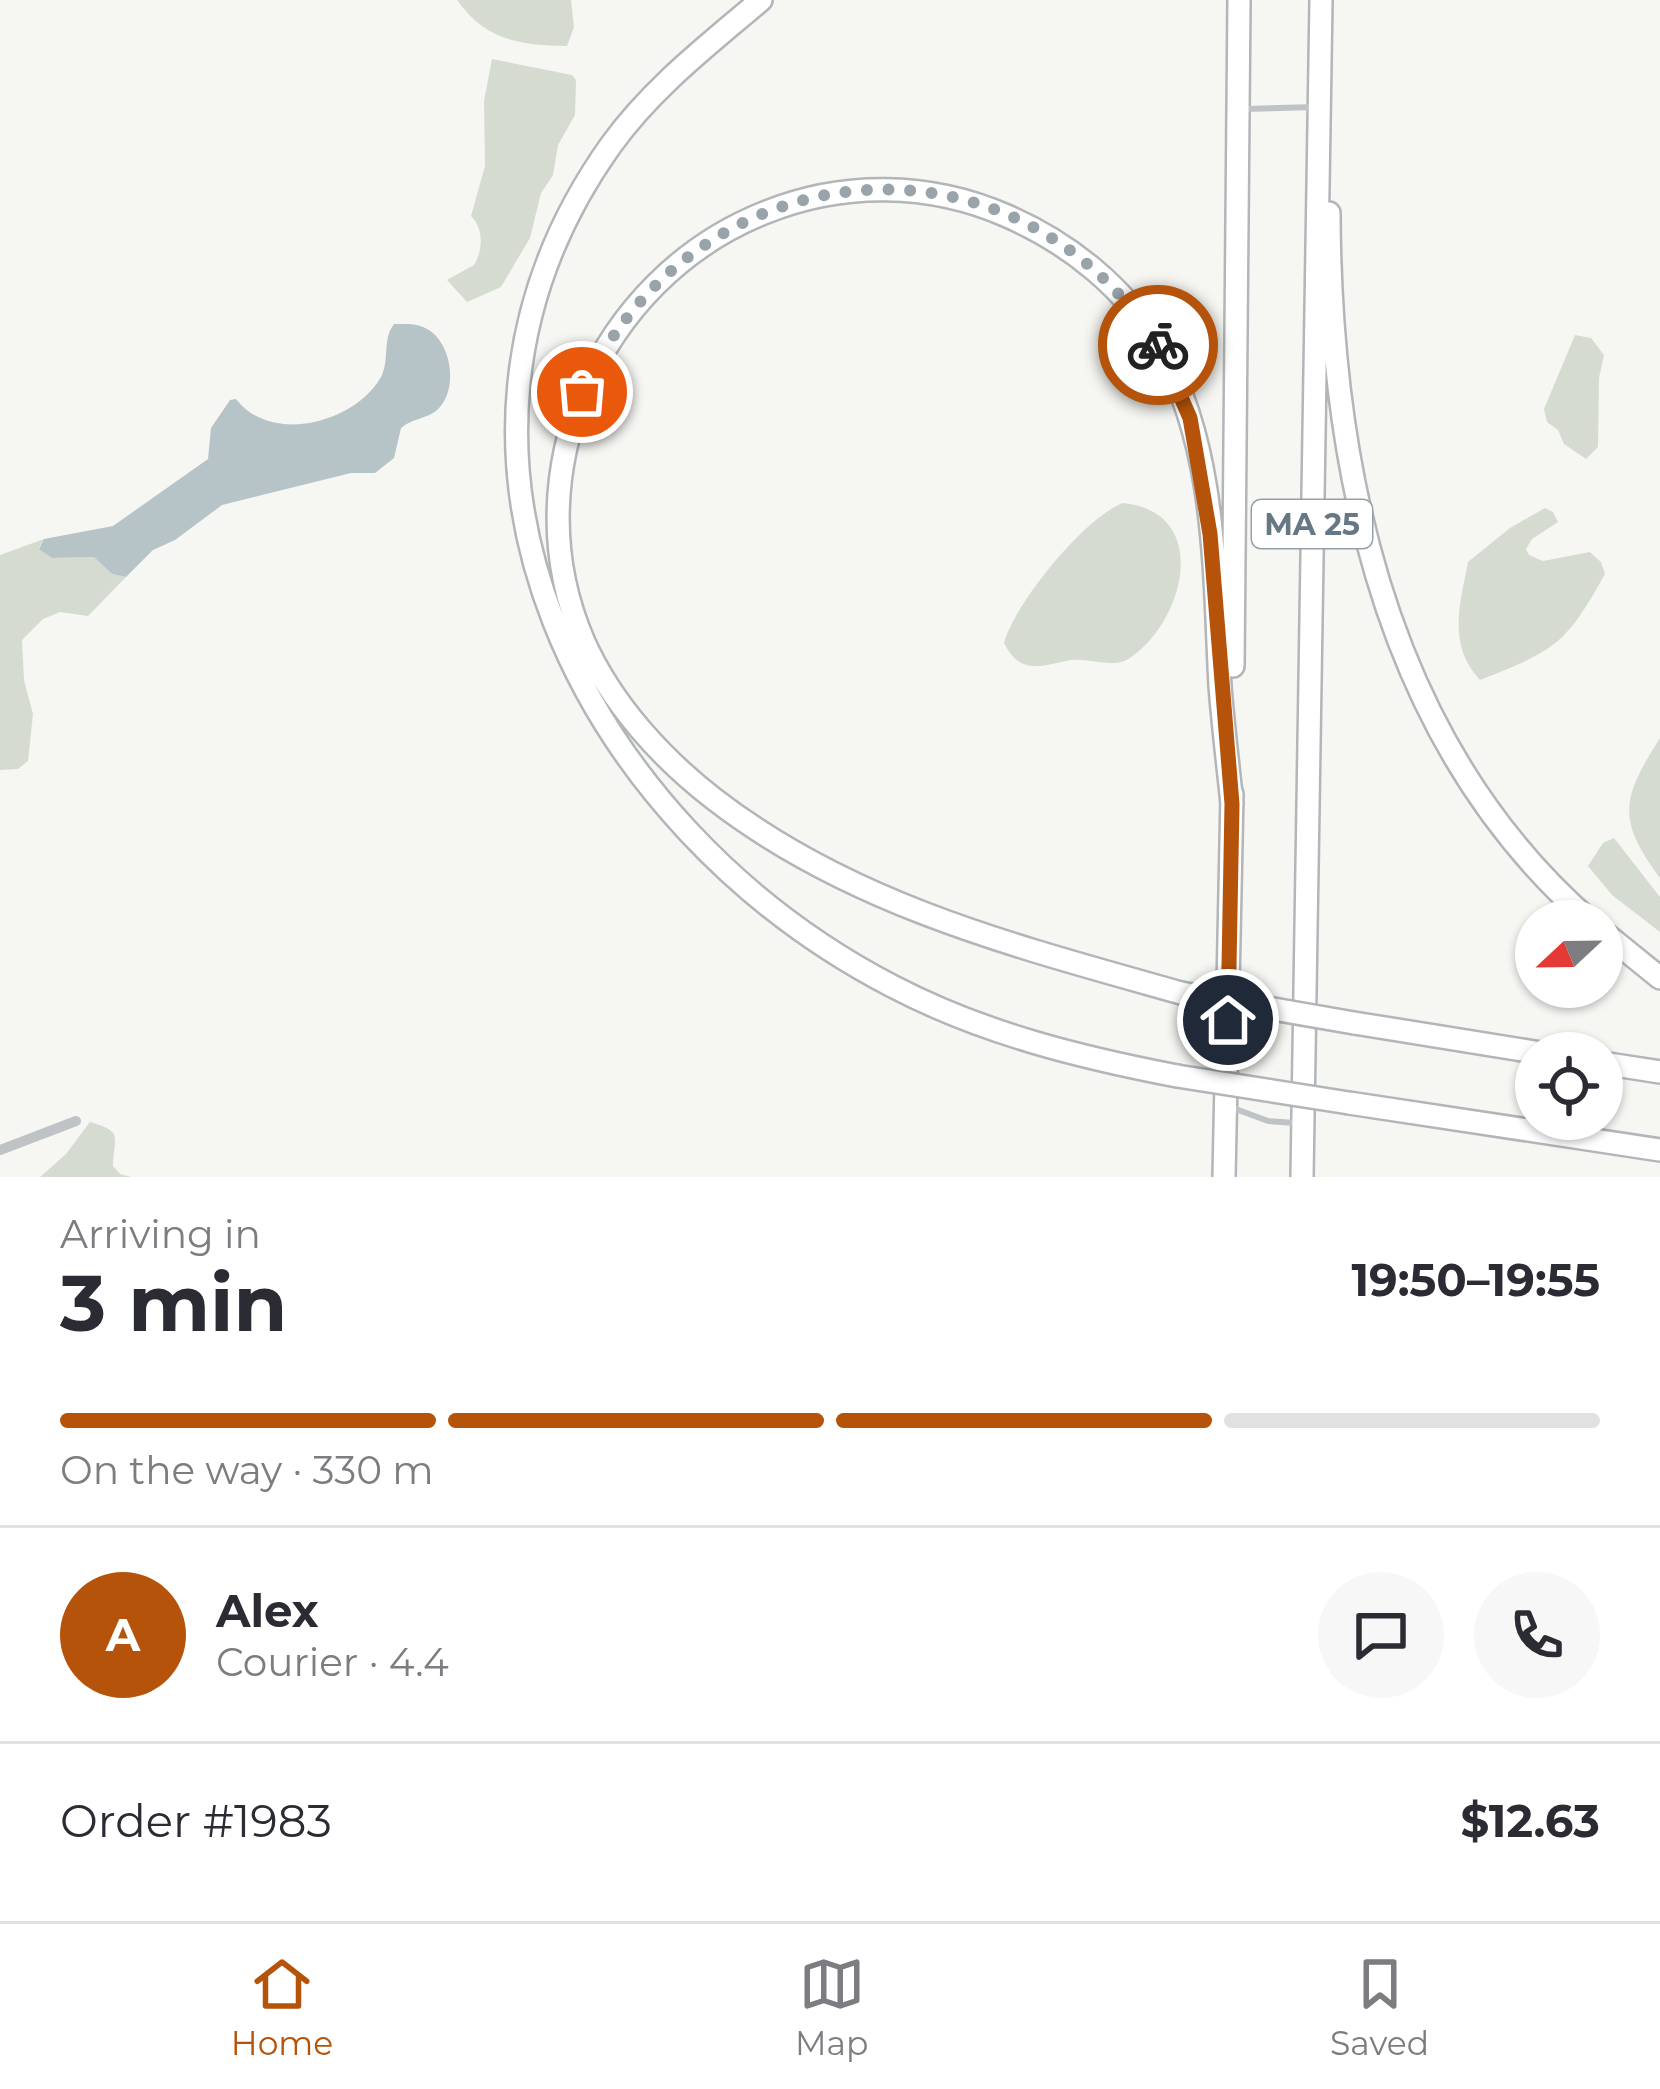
<!DOCTYPE html>
<html lang="en">
<head>
<meta charset="utf-8">
<style>
	body { margin:0; font-family:Montserrat,sans-serif; background:#f7f7f7; color:#2b2b33; height:100vh; display:flex; flex-direction:column; font-size:45px; white-space:nowrap }
	* { box-sizing:border-box; margin:0 }
	p { font-size:39px; color:#7c7c81 }
	.icon { flex:none; width:66px; height:66px; fill:none; stroke:currentColor; stroke-width:2; stroke-linecap:round; stroke-linejoin:round }
	.map { position:relative; height:1177px; overflow:hidden }
	.panel { display:flex; flex-direction:column; background:#fff; flex:1 }
	.panel>* { flex:none }
	.needle { width:78px; rotate:248deg }
	.fabs { position:absolute; left:1515px; top:900px; display:grid; gap:24px }
	.fabs a { display:grid; place-items:center; width:108px; height:108px; border-radius:50%; background:#fff; box-shadow:0 3px 9px #0004; font-size:60px }
	.pin { position:absolute; display:grid; place-items:center; width:102px; height:102px; color:#fff; margin:-51px; border:6px solid #fff; border-radius:50%; box-shadow:0 3px 12px #0007 }
	.courier { position:absolute; display:grid; place-items:center; width:120px; height:120px; margin:-60px; border:9px solid #b45309; border-radius:50%; background:#fff; color:#222; box-shadow:0 3px 15px #0007 }
	.headline em { font-style:normal; font-weight:700 }
	.headline div { display:flex; flex-direction:column-reverse }
	.headline { display:flex; align-items:center; justify-content:space-between; height:204px; padding:0 60px }
	h1 { font-size:78px; font-weight:700; line-height:90px }
	.bar { display:grid; grid-template-columns:repeat(4,1fr); gap:18px 12px; align-content:center; height:144px; padding:0 60px }
	.bar i { height:15px; border-radius:9px; background:#e1e1e2 }
	.bar .on { background:#b45309 }
	.bar p { grid-column:span 4 }
	.line { display:flex; align-items:center; gap:30px; padding:0 60px; border-top:3px solid #e1e1e2 }
	.line div { flex:1 }
	.round { display:grid; place-items:center; flex:none; width:126px; height:126px; border-radius:63px; background:#f7f7f7 }
	.dock { display:flex; justify-content:space-around; align-items:center; height:168px; border-top:3px solid #e1e1e2; background:#fff; font-size:33px; color:#7c7c81 }
	.dock a { display:grid; justify-items:center; gap:6px }
	.dock .on { color:#b45309 }
	.map>svg:first-child { display:block }
	.green { fill:#d6dbd2 }
	.water { fill:#b6c3c7 }
	.lines { fill:none; stroke-linecap:round; stroke-linejoin:round }
	.motorway-casing { stroke:#b2b6b9; stroke-width:26 }
	.service { stroke:#bfc3c6; stroke-width:6 }
	.minor { stroke:#bfc3c6; stroke-width:10 }
	.motorway { stroke:#fff; stroke-width:21 }
	.motorway-bridge-casing { stroke:#b2b6b9; stroke-width:26; stroke-linecap:butt }
	.motorway-bridge { stroke:#fff; stroke-width:21 }
	.done { stroke:#98a4aa; stroke-width:12; stroke-dasharray:0 21.6 }
	.route { stroke:#b45309; stroke-width:15 }
	.labels { text-anchor:middle; dominant-baseline:central; stroke-width:12; stroke-linejoin:round; paint-order:stroke }
	.shield { fill:#fff; stroke:#94a0a8; stroke-width:3 }
	.shield-label { font-size:30px; font-weight:bold; fill:#667883 }
</style>
</head>
<body>
<div class="map">
<svg width="1660" height="1177" viewBox="0 0 1660 1177">
	<rect width="100%" height="100%" fill="#f6f6f3"/>
	<!-- green -->
	<path class="green" d="M457,0H571L574,27L567,46C520,45 486,41 457,0Z
		M492,59L572,75L576,80L575,115L558,145L553,175L541,193L530,238L501,287L467,302L447,280L474,265C483,250 484,229 471,216L485,166L484,101Z
		M1575,335L1591,338L1604,355L1599,378L1598,447L1586,459L1564,444L1558,430L1547,422L1544,409Z
		M1123,503C1212,512 1185,621 1130,658C1112,670 1087,656 1066,661C1038,667 1020,674 1004,643C1015,603 1084,518 1123,503Z
		M1545,508L1553,512L1558,522L1532,539L1526,549L1529,555L1543,561L1590,552L1601,562L1605,574C1565,646 1555,650 1480,680C1447,645 1460,604 1468,562L1510,528Z
		M44,539L39,548L52,558L94,557L112,574L126,577L88,616L60,612L43,619L22,640L24,680L33,714L28,761L18,769L0,770V555Z
		M1660,738V878C1616,819 1622,798 1660,738Z
		M1614,838L1660,897V932L1612,895L1588,866L1603,843Z
		M90,1122C124,1132 114,1135 113,1166L120,1174L131,1177H40L66,1154Z"/>
	<!-- water -->
	<path class="water" d="M394,324C402,324 415,323 423,327C452,338 460,391 436,411C425,419 411,419 401,428L394,458L375,473H351L222,505L175,540L153,550L126,577L112,574L94,557L52,558L39,549L44,539L113,526L208,459L211,428L230,400L236,399C271,445 355,423 381,377C390,360 382,339 394,324Z"/>
	<g class="lines">
		<defs>
			<path id="motorway" d="M761,0C708,45 652,88 611,145C390,455 587,828 892,986C982,1033 1078,1057 1177,1076
				M1329,213C1330,472 1386,743 1590,921
				M1233,666L1239,0
				M1602,931L1660,978
				M1181,993C1018,947 851,905 714,799C661,758 612,704 584,642C511,475 599,279 764,213C842,181 930,182 1007,216C1069,243 1126,288 1160,348C1217,449 1214,573 1220,686C1223,725 1228,765 1232,804
				M1354,1023L1541,1053
				M1602,1063L1660,1072
				M1349,1103L1660,1150
				M1224,1177L1232,794
				M1302,1177L1321,0"/>
		</defs>
		<!-- motorway casing -->
		<use href="#motorway" class="motorway-casing"/>
		<!-- service -->
		<path class="service" d="M1246,109L1316,107
			M1233,1108L1268,1121L1295,1123"/>
		<!-- minor -->
		<path class="minor" d="M0,1150L76,1121"/>
		<!-- motorway -->
		<use href="#motorway" class="motorway"/>
		<defs>
			<path id="motorway-bridge" d="M1181,993L1354,1023
				M1177,1076L1349,1103"/>
		</defs>
		<!-- motorway-bridge casing -->
		<use href="#motorway-bridge" class="motorway-bridge-casing"/>
		<!-- motorway-bridge -->
		<use href="#motorway-bridge" class="motorway-bridge"/>
	</g>
	<g class="lines">
		<!-- done -->
		<path class="done" d="M582,392C694,148 1010,115 1158,345"/>
		<!-- route -->
		<path class="route" d="M1158,345L1190,418L1210,534L1232,804L1228,1020"/>
	</g>
	<g class="labels">
		<!-- shield labels -->
		<rect class="shield" x="1252" y="500" width="120" height="48" rx="9"/>
		<g class="shield-label">
			<text x="1312" y="524">MA 25</text>
		</g>
	</g>
</svg>
<div class="fabs">
<a><svg class="needle" viewBox="-14 -14 28 28"><path d="M0-13l5 13h-10z" fill="#e53935"/><path d="M0 13l5-13h-10z" fill="#7c7c81"/></svg></a>
<a><svg class="icon" aria-label="locate" viewBox="0 0 24 24"><circle cx="12" cy="12" r="6"/><path d="M12 2v4M12 18v4M2 12h4M18 12h4"/></svg></a>
</div>
<div class="pin" style="left:582px;top:392px;background:#ea580c"><svg class="icon" aria-label="bag" viewBox="0 0 24 24"><path d="M5 8h14l-1 12H6zM9 8a3 3 0 0 1 6 0"/></svg></div>
<div class="pin" style="left:1228px;top:1020px;background:#1f2937"><svg class="icon" aria-label="home" viewBox="0 0 24 24"><path d="M3 11l9-7 9 7M6 9v11h12V9"/></svg></div>
<div class="courier" style="left:1158px;top:345px"><svg class="icon" aria-label="bike" viewBox="0 0 24 24"><circle cx="6" cy="16" r="4"/><circle cx="18" cy="16" r="4"/><path d="M6 16l4-8h5l3 8M10 8l3 8H6M13 5h3"/></svg></div>
</div>
<section class="panel">
<div class="headline"><div><h1>3 min</h1><p>Arriving in</p></div><em>19:50–19:55</em></div>
<div class="bar"><i class="on"></i><i class="on"></i><i class="on"></i><i></i><p>On the way · 330 m</p></div>
<div class="line" style="height:216px"><b class="round" style="background:#b45309;color:#fff">A</b><div><b>Alex</b><p>Courier · 4.4</p></div><a class="round"><svg class="icon" aria-label="chat" viewBox="0 0 24 24"><path d="M4 5h16v11H9l-5 4z"/></svg></a><a class="round"><svg class="icon" aria-label="phone" viewBox="0 0 24 24"><path d="M5 4h4l2 5-3 2q2 4 5 5l2-3 5 2v4C11 20 4 13 5 4z"/></svg></a></div>
<div class="line" style="height:156px"><div>Order #1983</div><b>$12.63</b></div>
</section>
<nav class="dock">
<a class="on"><svg class="icon" aria-label="home" viewBox="0 0 24 24"><path d="M3 11l9-7 9 7M6 9v11h12V9"/></svg>Home</a>
<a><svg class="icon" aria-label="map" viewBox="0 0 24 24"><path d="M3 6l6-2 6 2 6-2v14l-6 2-6-2-6 2zM9 4v14M15 6v14"/></svg>Map</a>
<a><svg class="icon" aria-label="saved" viewBox="0 0 24 24"><path d="M7 4h10v16l-5-4-5 4z"/></svg>Saved</a>
</nav>
</body>
</html>
